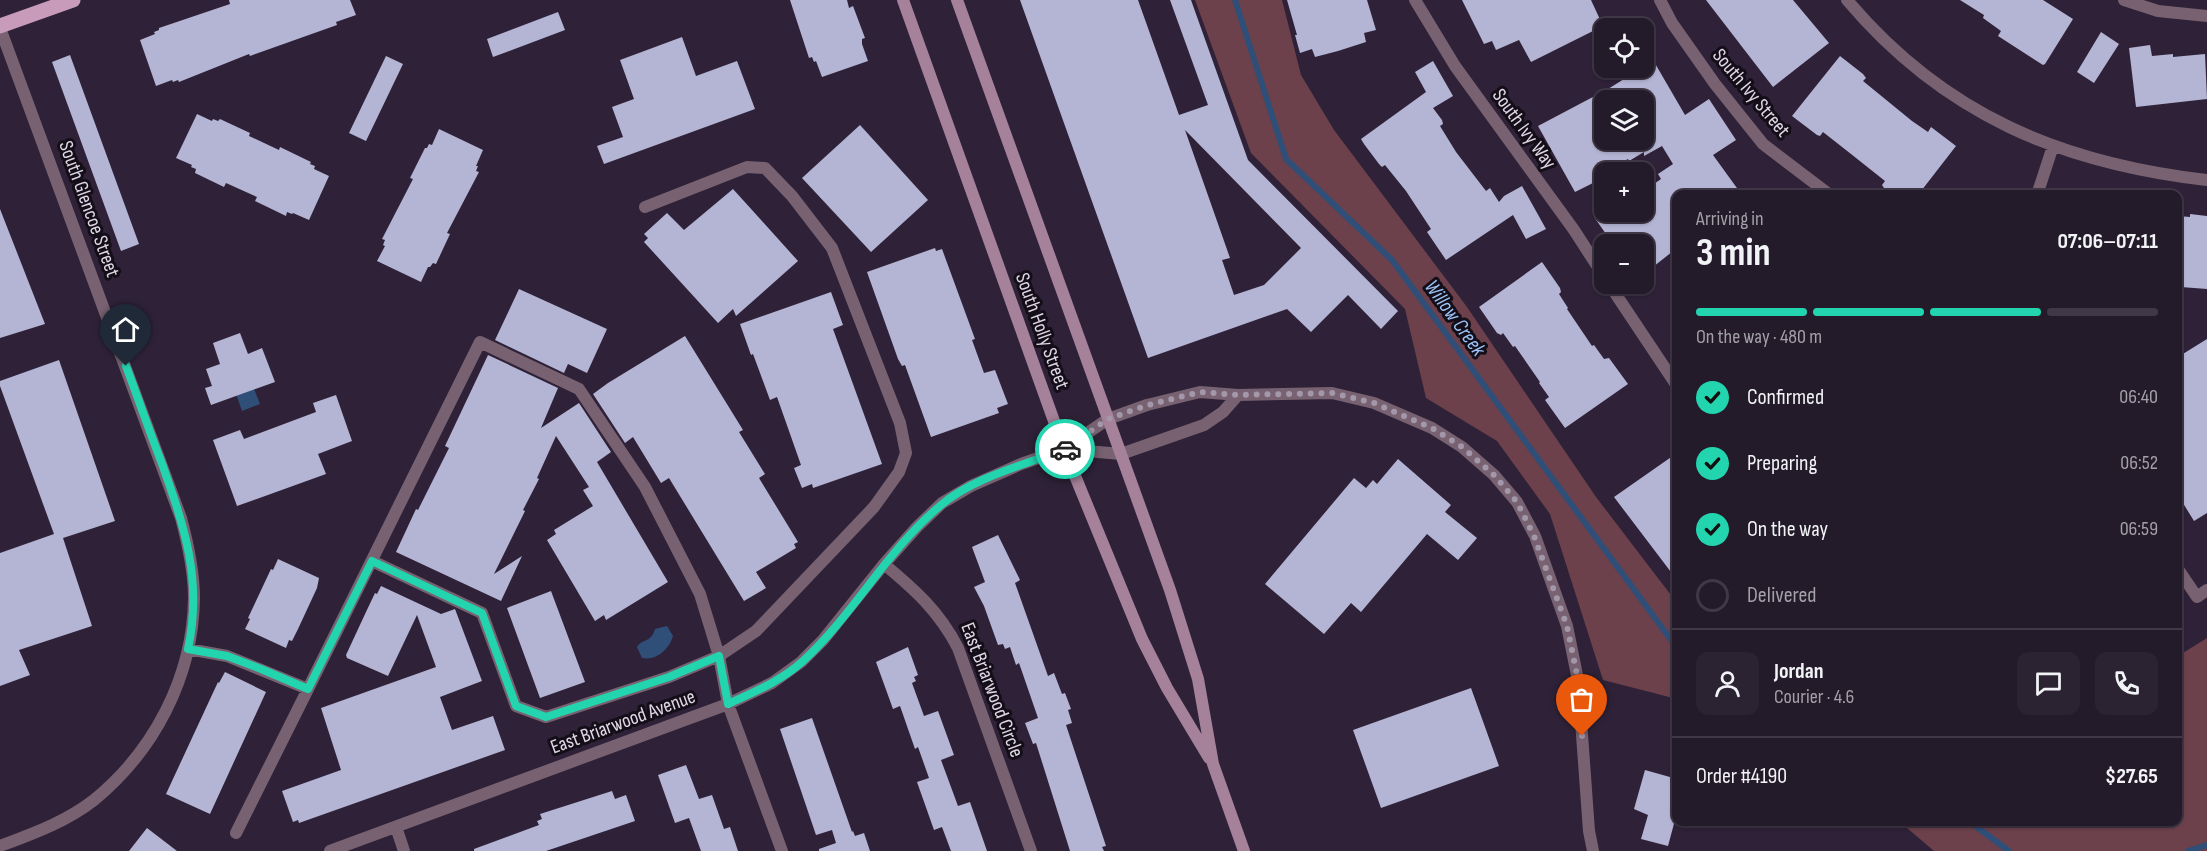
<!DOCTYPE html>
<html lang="en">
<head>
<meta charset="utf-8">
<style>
	body { margin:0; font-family:"Sofia Sans Condensed",sans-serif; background:#2b2332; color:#f1f3f6; height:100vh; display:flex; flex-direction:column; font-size:22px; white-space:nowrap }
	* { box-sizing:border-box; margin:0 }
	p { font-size:20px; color:#a3a1a8 }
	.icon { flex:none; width:33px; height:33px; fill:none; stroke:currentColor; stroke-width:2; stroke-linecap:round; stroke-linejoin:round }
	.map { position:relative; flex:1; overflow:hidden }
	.side { position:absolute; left:1672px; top:190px; width:510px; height:636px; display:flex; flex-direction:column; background:#231a2a; border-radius:12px; box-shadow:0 2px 4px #0004,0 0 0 2px #403847 }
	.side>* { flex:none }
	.buttons { position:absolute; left:1594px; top:18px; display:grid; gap:12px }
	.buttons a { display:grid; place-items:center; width:60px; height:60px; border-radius:12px; background:#231a2a; box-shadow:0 2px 4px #0004,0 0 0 2px #403847; font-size:30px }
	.pin { position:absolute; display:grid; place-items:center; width:51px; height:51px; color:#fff; margin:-62px -26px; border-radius:50% 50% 50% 0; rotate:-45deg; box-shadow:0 0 6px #0007 }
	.pin .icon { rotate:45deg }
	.courier { position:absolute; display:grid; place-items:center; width:60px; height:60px; margin:-30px; border:4px solid #22d5af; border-radius:50%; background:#fff; color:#222; box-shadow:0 2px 8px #0007 }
	.overview em { font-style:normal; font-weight:700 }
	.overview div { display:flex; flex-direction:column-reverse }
	.overview { display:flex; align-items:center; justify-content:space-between; height:102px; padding:0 24px }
	h1 { font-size:39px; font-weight:700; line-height:45px }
	.bar { display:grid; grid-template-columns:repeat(4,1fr); gap:9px 6px; align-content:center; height:72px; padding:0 24px }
	.bar i { height:8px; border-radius:4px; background:#403847 }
	.bar .current { background:#22d5af }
	.bar p { grid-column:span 4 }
	.line { display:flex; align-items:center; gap:15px; padding:0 24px; border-top:2px solid #403847 }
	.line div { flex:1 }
	.round { display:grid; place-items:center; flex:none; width:63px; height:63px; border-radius:12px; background:#2b2332 }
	ol { padding:0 24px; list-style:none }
	li { display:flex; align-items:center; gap:18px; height:66px }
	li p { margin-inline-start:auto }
	li .icon { padding:6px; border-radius:50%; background:#22d5af; color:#111; stroke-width:4 }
	li:last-child { color:#a3a1a8 }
	li i { width:33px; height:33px; border:3px solid #403847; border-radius:50% }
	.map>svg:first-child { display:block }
	.green { fill:#6c414b }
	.water { fill:#2f4f78 }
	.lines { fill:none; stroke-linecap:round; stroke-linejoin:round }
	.stream { stroke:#2f4f78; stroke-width:6 }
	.building { fill:#b4b5d4; fill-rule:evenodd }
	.street { stroke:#786271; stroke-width:12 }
	.secondary { stroke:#a5829a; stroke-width:12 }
	.primary { stroke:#c89bba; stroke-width:15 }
	.done { stroke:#a398aa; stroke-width:6; stroke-dasharray:0 10.8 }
	.route { stroke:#22d5af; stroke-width:8 }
	.labels { text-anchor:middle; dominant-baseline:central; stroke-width:6; stroke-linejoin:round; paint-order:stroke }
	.street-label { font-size:20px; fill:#e1d8e7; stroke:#140e18 }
	.water-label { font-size:21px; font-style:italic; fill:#9bc3f8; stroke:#140e18 }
</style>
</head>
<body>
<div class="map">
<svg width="2207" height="851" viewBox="0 0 2207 851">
	<rect width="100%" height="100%" fill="#2f2238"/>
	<!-- green -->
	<path class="green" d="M1195,0H1282L1301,75L1334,130L1467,307L1596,497L1677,603V699L1603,680L1550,514L1497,441L1426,398L1405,309L1251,153Z
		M2207,638V851H1934L1900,822H2178V656Z"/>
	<!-- water -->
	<path class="water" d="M247,371L260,404L242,411L230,377Z
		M667,626L673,636C669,649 657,661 642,658L637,647C643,638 651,643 655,629Z"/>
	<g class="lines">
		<!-- stream -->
		<path class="stream" d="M1235,0L1286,159L1392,260L1677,648
			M1970,822L2009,851
			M2188,851L2207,845"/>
	</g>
	<!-- building -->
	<path class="building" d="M229,0H350L356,15L336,22L337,25L250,56L249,54L179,82L178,80L173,82L172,80L156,86L140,40L155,34L154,32L159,30V28L230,4Z
		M790,0H847L849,8L853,6L865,38L862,39V44L868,61L822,77L816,61L814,62L812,57L809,58Z
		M1020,0H1138L1179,115L1208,105L1170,0H1191L1248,160L1398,311L1381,329L1348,295L1311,332L1287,309L1148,358ZM1185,130L1301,248L1264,285L1234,295L1222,260L1230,258Z
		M1287,0H1367L1376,30L1364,33L1366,42L1338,51L1315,57L1312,49L1300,53L1295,35H1297Z
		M1462,0H1591L1603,26L1531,62L1519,40L1496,50L1492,41L1484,44Z
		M1706,0H1793L1829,43L1773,87Z
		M1960,0H2043L2073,19L2045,64L2043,65L1998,36L2001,31L1983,18L1984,15Z
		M558,12L565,30L493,57L487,39Z
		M2101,32L2119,44L2094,83L2077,72Z
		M682,37L696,76L737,61L755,109L604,164L597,146L623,137L612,107L634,99L620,60Z
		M2150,45L2152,56L2173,54V57L2205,54L2207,99L2136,107L2129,48Z
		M70,55L139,244L121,251L52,62Z
		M386,56L403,64L366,141L349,133Z
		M1840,56L1863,74L1866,78L1863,81L1912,121L1928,132L1931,127L1956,146L1918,195H1893L1884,188L1882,185L1885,181L1851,154L1823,132L1820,136L1817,135L1792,116Z
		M1653,60L1685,115L1709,99L1736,140L1713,155L1742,195H1677V248L1644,274V244H1624L1618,236L1611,241L1594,217L1602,212H1644V191L1661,179L1658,174L1673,164L1662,146L1644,156V152L1629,161L1628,159L1605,172V177L1575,192L1538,126L1608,89L1624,79L1625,75L1644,68V65ZM1605,100H1644V140H1605Z
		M1433,61L1453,96L1433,108L1442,120L1443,124L1440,126L1456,152L1486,191L1490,188L1499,202L1504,196L1522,186L1546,229L1526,239L1513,215L1446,260L1427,232L1431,229L1406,191L1385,165L1382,167L1379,164L1364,144L1361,139L1426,92L1415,72Z
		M197,114L212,121L213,119L218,121L220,119L250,133L249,136L279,150L280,147L311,162L310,164L315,166L314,169L329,176L309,220L293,213L292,214L287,212L286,216L255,201L257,197L226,183L224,187L195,173L196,169L191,167L192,165L176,158Z
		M860,125L928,200L871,252L802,178Z
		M439,129L483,150L476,166H478L476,171L479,172L447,233L450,234L436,264L433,263L430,267H428L421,282L377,261L385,246L383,245L385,240L382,239L413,179L410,178L425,148H427L429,144L432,145Z
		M733,189L798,261L736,316L733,309L718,323L644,242L648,238L644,234L667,213L684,230Z
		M0,209L45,324L0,338Z
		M2190,214L2207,216V289L2181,287L2182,281L2178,280V216L2190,217Z
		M935,248L936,251L942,249L975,339L972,340L984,373L995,370L1008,404L997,408L999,413L931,437L905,365L902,366L898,359L867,272Z
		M1542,262L1560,288L1561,292L1559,294L1568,308L1567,309L1592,346L1594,345L1604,359L1609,358L1628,384L1565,428L1545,400L1549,397L1539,383L1540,382L1515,346L1513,347L1503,333L1501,335L1497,333L1479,307Z
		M519,289L607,329L587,373L568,364L564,373L495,340Z
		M831,292L843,325L833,329L882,464L813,488L812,484L802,488L794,468L801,465L777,397L770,400L753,354L751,355L740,324Z
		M240,333L248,354L262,348L275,382L211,405L205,388L212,386L206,369L220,364L213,343Z
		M685,336L743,430L739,432L765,474L759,478L798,542L794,544L796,548L756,572L766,588L744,601L669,478L661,483L633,437L625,443L593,394L608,383Z
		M2207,339V513L2194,521L2178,495V357Z
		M488,355L558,388L541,428L579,403L611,452L597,462L668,582L606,620L604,615L595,621L547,540L556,534L554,530L593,506L583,490L589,487L556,436L537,478L539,479L523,510L525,511L494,574L522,556L501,601L396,552L416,509L418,510L449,448L445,446Z
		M59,360L115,521L63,538L92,626L19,650L30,675L0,686V553L54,534L0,386V381Z
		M336,395L352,441L318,454L326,474L237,506L213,440L240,430L244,439L316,412L313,403Z
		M1677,453V580L1614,497Z
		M1398,459L1451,505L1445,512L1477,538L1458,560L1427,534L1361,612L1351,603L1324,634L1265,584L1354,478L1366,488L1373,480L1377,484Z
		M998,535L1020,580L1015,583L1048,676L1054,673L1062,694L1065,693L1071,709L1068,710L1072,723L1066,725L1106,846L1102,847L1104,851H1070L1036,743L1033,744L1025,723L1038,718L1019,663L1016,665L1010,647L1005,649L1003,644L998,645L984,606L974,587L985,582L972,547Z
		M278,559L319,578L317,588L298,629L292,641L289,640L286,648L245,629L250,619L248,618L271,569L273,570Z
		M381,586L441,614L455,609L482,681L440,697L452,730L493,716L505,750L299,823L298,820L293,822L282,791L341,770L321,708L436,667L417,615L388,676L347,658L346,655L366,612L375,593L377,594Z
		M551,591L585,682L540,698L507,608Z
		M908,647L918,675L914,677L916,681L912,683L924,716L938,711L954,755L941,760L958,806L970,802L987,851H951L942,827L934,830L917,782L929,778L918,747L915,749L900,706L893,709L876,662Z
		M225,672L266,692L210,814L166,794L218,682L219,683Z
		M1471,688L1499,766L1381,808L1353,730Z
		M812,718L852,832L853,831L855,836L864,833L870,851H819V849L836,843L832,830L816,835L780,729Z
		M686,765L699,799L712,795L724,829L730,827L738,851H701L689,818L675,823L658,775Z
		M1645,770L1677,779V821L1675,820L1668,846L1641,839L1648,815L1634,809Z
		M612,791L615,799L626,795L635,821L546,851H474V849L539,825L537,821L542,819L540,814Z
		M147,828L177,851H129Z"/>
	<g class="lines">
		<!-- street -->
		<path class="street" d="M1415,0L1455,66L1574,230L1605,278
			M1660,0L1672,23L1715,84L1763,144L1830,195
			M1847,0C1944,115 2061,163 2207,180
			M2124,0L2158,11L2207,16
			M0,28L181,518C188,544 194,571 194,598C193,677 154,751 94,800C66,822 32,834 0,846
			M2037,195L2053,146
			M1609,284L1677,386
			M1064,449L1121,454L1204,425L1223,412L1238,395
			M372,561L482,613L516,706L546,717L669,677L719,656L756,631L874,507L899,472L906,453L900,423L832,248L792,196L765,168L747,167L645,207
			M884,564C915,590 939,611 958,648L1031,851
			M2178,569L2197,597L2207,590
			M188,649L227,656L308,689L480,342L579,389L645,487L700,594L719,656L728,704L782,851
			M396,827L404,851
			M236,833L308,689
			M330,851L728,704L772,683L801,662L823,640L884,564L917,527L942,503L971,486L1021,464L1064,449L1108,419L1147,405L1200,392L1238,395L1332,393L1374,403L1432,428L1462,447L1494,475L1517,502L1535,536L1567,626L1578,680L1589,831L1593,851"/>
		<!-- secondary -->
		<path class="secondary" d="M903,0L1064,449L1142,639L1167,688L1209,758
			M957,0L1170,590L1198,679L1213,764L1244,851"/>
		<!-- primary -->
		<path class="primary" d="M0,26L73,0"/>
	</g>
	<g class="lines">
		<!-- done -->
		<path class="done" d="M1065,449L1108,419L1148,405L1200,392L1238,395L1332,393L1374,403L1432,428L1462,447L1494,475L1517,502L1534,536L1567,626L1578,680L1582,736"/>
		<!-- route -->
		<path class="route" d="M126,366C138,398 149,430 161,461C184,526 203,579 188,649L227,656L261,669L308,689L372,561L482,613L516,706L546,717L669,677L719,656L728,704C754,692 781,681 803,661C854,614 887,550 941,505C974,477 1025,465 1065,449"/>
	</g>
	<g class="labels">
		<!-- street labels -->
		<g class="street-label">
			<text transform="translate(1751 93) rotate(50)">South Ivy Street</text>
			<text transform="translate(1524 129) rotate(54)">South Ivy Way</text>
			<text transform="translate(89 209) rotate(70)">South Glencoe Street</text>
			<text transform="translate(1042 331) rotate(70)">South Holly Street</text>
			<text transform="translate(992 690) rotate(69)">East Briarwood Circle</text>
			<text transform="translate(623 722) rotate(-20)">East Briarwood Avenue</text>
		</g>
		<!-- water labels -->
		<g class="water-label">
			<text transform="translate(1455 318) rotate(54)">Willow Creek</text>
		</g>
	</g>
</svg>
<div class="buttons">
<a><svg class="icon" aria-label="locate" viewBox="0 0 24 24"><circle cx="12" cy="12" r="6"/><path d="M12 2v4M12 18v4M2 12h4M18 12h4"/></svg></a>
<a><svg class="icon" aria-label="layers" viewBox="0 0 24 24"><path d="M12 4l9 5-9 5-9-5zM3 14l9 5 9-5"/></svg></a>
<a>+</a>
<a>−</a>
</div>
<div class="pin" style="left:1582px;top:736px;background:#ea580c"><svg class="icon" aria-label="bag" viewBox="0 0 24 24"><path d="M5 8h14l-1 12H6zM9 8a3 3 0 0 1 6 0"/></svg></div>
<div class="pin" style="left:126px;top:366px;background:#1f2937"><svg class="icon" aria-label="home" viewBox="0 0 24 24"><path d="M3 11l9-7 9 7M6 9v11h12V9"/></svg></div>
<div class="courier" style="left:1065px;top:449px"><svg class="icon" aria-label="car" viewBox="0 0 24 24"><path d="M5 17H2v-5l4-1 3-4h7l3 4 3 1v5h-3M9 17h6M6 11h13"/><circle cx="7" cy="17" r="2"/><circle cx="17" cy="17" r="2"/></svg></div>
<section class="side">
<div class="overview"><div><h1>3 min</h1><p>Arriving in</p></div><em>07:06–07:11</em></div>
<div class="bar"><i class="current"></i><i class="current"></i><i class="current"></i><i></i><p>On the way · 480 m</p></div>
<ol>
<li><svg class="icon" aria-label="check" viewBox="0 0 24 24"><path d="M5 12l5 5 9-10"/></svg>Confirmed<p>06:40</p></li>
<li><svg class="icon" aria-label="check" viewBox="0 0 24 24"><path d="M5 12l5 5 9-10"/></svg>Preparing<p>06:52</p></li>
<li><svg class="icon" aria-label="check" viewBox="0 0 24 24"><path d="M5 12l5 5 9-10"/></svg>On the way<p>06:59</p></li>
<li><i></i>Delivered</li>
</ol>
<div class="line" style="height:108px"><a class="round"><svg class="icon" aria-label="person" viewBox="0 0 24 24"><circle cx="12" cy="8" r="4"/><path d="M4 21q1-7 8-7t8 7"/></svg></a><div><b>Jordan</b><p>Courier · 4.6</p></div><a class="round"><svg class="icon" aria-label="chat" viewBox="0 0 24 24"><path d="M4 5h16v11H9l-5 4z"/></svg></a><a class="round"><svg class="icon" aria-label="phone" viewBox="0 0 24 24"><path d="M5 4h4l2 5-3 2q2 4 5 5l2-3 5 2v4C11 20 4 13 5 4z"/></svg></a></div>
<div class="line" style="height:78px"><div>Order #4190</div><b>$27.65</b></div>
</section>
</div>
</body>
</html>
